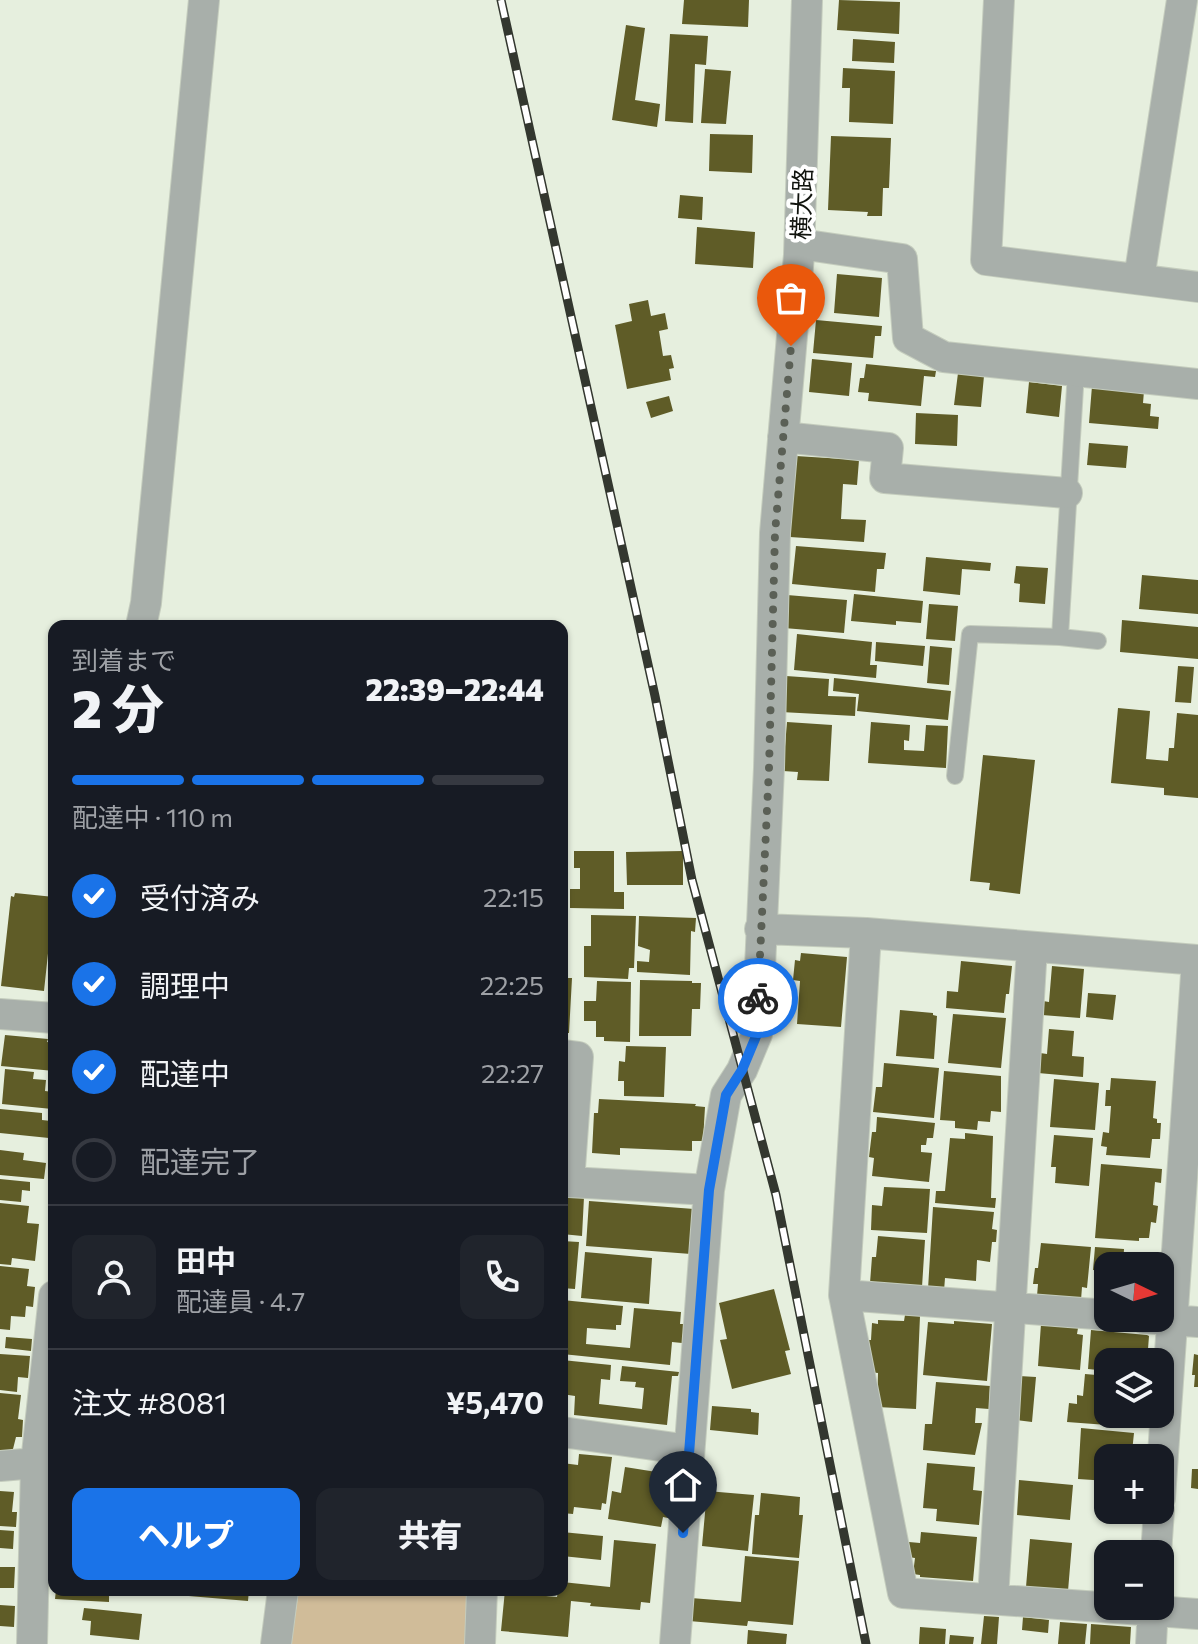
<!DOCTYPE html>
<html lang="ja">
<head>
<meta charset="utf-8">
<style>
	body { margin:0; font-family:Commissioner,"Noto Sans JP",sans-serif; background:#20242c; color:#f1f3f6; height:100vh; display:flex; flex-direction:column; font-size:30px; white-space:nowrap }
	* { box-sizing:border-box; margin:0 }
	p { font-size:26px; color:#9ea1a6 }
	.icon { flex:none; width:44px; height:44px; fill:none; stroke:currentColor; stroke-width:2; stroke-linecap:round; stroke-linejoin:round }
	.map { position:relative; flex:1; overflow:hidden }
	.drawer { position:absolute; left:48px; top:620px; width:520px; height:976px; display:flex; flex-direction:column; background:#171b24; border-radius:16px; box-shadow:0 2px 6px #0004 }
	.drawer>* { flex:none }
	.needle { width:52px; rotate:95deg }
	.tools { position:absolute; left:1094px; top:1252px; display:grid; gap:16px }
	.tools a { display:grid; place-items:center; width:80px; height:80px; border-radius:16px; background:#171b24; box-shadow:0 2px 6px #0004; font-size:40px }
	.pin { position:absolute; display:grid; place-items:center; width:68px; height:68px; color:#fff; margin:-82px -34px; border-radius:50% 50% 50% 0; rotate:-45deg; box-shadow:0 0 8px #0007 }
	.pin .icon { rotate:45deg }
	.courier { position:absolute; display:grid; place-items:center; width:80px; height:80px; margin:-40px; border:6px solid #1a73e8; border-radius:50%; background:#fff; color:#222; box-shadow:0 2px 10px #0007 }
	.summary em { font-style:normal; font-weight:800 }
	.summary div { display:flex; flex-direction:column-reverse }
	.summary { display:flex; align-items:center; justify-content:space-between; height:136px; padding:0 24px }
	h1 { font-size:52px; font-weight:800; line-height:60px }
	.bar { display:grid; grid-template-columns:repeat(4,1fr); gap:12px 8px; align-content:center; height:96px; padding:0 24px }
	.bar i { height:10px; border-radius:6px; background:#363941 }
	.bar .current { background:#1a73e8 }
	.bar p { grid-column:span 4 }
	.line { display:flex; align-items:center; gap:20px; padding:0 24px; border-top:2px solid #363941 }
	.line div { flex:1 }
	.round { display:grid; place-items:center; flex:none; width:84px; height:84px; border-radius:16px; background:#20242c }
	ol { padding:0 24px; list-style:none }
	li { display:flex; align-items:center; gap:24px; height:88px }
	li p { margin-inline-start:auto }
	li .icon { padding:8px; border-radius:50%; background:#1a73e8; color:#fff; stroke-width:4 }
	li:last-child { color:#9ea1a6 }
	li i { width:44px; height:44px; border:4px solid #363941; border-radius:50% }
	.action { display:flex; gap:16px; margin-top:auto; padding:16px 24px }
	.action a { flex:1; height:92px; border-radius:16px; background:#1a73e8; color:#fff; font-size:32px; font-weight:800; line-height:92px; text-align:center }
	.action a+a { background:#20242c; color:#f1f3f6 }
	.map>svg:first-child { display:block }
	.green { fill:#d0bc99 }
	.building { fill:#5f5c27 }
	.lines { fill:none; stroke-linecap:round; stroke-linejoin:round }
	.lane-casing { stroke:#c4ccbd; stroke-width:18 }
	.street-casing { stroke:#c4ccbd; stroke-width:32 }
	.lane { stroke:#a8afaa; stroke-width:16 }
	.street { stroke:#a8afaa; stroke-width:30 }
	.rail-casing { stroke:#33372f; stroke-width:9 }
	.rail { stroke:#fff; stroke-width:6; stroke-dasharray:18; stroke-linecap:butt }
	.done { stroke:#5b6056; stroke-width:8; stroke-dasharray:0 14.4 }
	.route { stroke:#1a73e8; stroke-width:10 }
	.labels { text-anchor:middle; dominant-baseline:central; stroke-width:8; stroke-linejoin:round; paint-order:stroke }
	.street-label { font-size:24px; fill:#10130d; stroke:#fff }
</style>
</head>
<body>
<div class="map">
<svg width="1198" height="1644" viewBox="0 0 1198 1644">
	<rect width="100%" height="100%" fill="#e6efde"/>
	<!-- green -->
	<path class="green" d="M299,1590H470L468,1644H291Z"/>
	<!-- building -->
	<path class="building" d="M684,0H749L748,27L682,24Z
		M839,0L900,2L899,34L837,30Z
		M626,25L645,28L635,100L660,104L657,127L612,120Z
		M670,34L708,36L706,65L695,64L693,123L665,121Z
		M853,39L895,42L894,63L852,61Z
		M843,68L895,71L893,124L849,122L850,88H842Z
		M705,69L731,71L726,124L701,123Z
		M710,134L753,135L752,173L709,171Z
		M831,136L891,138L889,188H883L882,216H867L868,212L828,210Z
		M680,195L703,197L702,220L678,218Z
		M697,227L755,232L753,268L695,264Z
		M837,274L882,278L879,317L834,313Z
		M648,300L651,316L665,313L668,329L659,331L663,356L671,355L674,368L669,369L671,380L627,389L615,325L632,321L629,304Z
		M816,320L882,326L881,336H875L873,358L813,353Z
		M812,359L852,363L849,396L809,392Z
		M866,364L936,371L935,377L924,376L921,406L868,401L869,393L858,392L860,378H864Z
		M958,373L984,376L981,407L954,405Z
		M1029,382L1062,386L1059,417L1026,413Z
		M1092,386L1144,391L1143,403L1151,404L1150,416L1159,417L1158,429L1089,423Z
		M669,396L673,411L651,418L646,402Z
		M916,413L958,415L957,446L915,444Z
		M1089,443L1128,446L1126,468L1087,465Z
		M796,456L859,460L857,485L843,484L841,519L866,520L864,542L790,537Z
		M796,546L886,553L884,569H877L875,592L792,584Z
		M926,557L991,563L990,571L962,569L960,595L923,591Z
		M1016,566L1048,568L1045,604L1019,602L1020,584L1014,583Z
		M1142,575L1198,580V614L1139,609Z
		M854,594L923,601L921,623L896,621V625L851,621Z
		M787,595L847,600L844,633L784,628Z
		M929,604L958,606L955,641L926,639Z
		M1122,620L1198,627V659L1120,652Z
		M797,634L872,642L870,665H877L876,678L794,670Z
		M876,642L925,646L923,666L875,661Z
		M930,646L952,648L949,685L927,683Z
		M1178,666L1194,667L1191,703L1175,702Z
		M786,676L829,679L828,696L856,697L855,716L781,712Z
		M834,678L951,691L948,720L857,711L859,694L833,691Z
		M1118,708L1150,711L1146,759L1168,761L1169,748H1174L1177,713L1198,715V798L1164,795V788L1111,783Z
		M787,722L832,725L829,781L797,780L798,772L783,771Z
		M871,722L910,725L909,741L904,740V750L924,751L926,725L948,726L946,768L868,763Z
		M983,755L1035,760L1020,894L989,890L990,883L970,881Z
		M574,851H614V892H624V909L570,908V889H580V868H574Z
		M683,851V885H627L626,852Z
		M15,893L54,897L44,991L1,986L11,896L14,897Z
		M591,915L636,916L634,968H629L628,979L584,977V946H591Z
		M639,916L696,918L695,932L691,931L690,975L637,972V961L649,962L650,950L638,946Z
		M801,953L847,957L841,1027L797,1024L800,981L793,980L795,960L800,961Z
		M961,961L1012,966L1009,994H1006L1004,1013L946,1008L947,991L958,992Z
		M1052,966L1084,969L1080,1018L1042,1015L1043,1001L1049,1002Z
		M562,978H572L569,1033H567L566,1040H562Z
		M640,980L692,981V983H701L700,1009H692L691,1036H639Z
		M597,981L631,982L630,1042L604,1041V1037H596V1021H584V1001H596Z
		M1088,993L1116,995L1113,1020L1086,1017Z
		M900,1010L933,1013V1015L937,1016L934,1059L896,1056Z
		M953,1014L1006,1018L1001,1068L948,1063Z
		M1049,1029L1074,1031L1072,1056L1084,1057L1083,1077L1038,1073L1040,1053L1047,1054Z
		M5,1035L48,1039L47,1042L54,1043V1071L1,1066Z
		M626,1046L666,1047L664,1097L624,1096V1081H618L619,1061L625,1062Z
		M884,1063L939,1068L934,1118L873,1112L876,1087H882Z
		M5,1069L34,1072L33,1079L46,1080L45,1091L53,1092L52,1109L2,1104Z
		M944,1071L1001,1076V1112L991,1111L990,1122L978,1121L977,1130L955,1128V1121L940,1120Z
		M1111,1078L1156,1081L1153,1118L1157,1119V1123H1161L1160,1139H1152L1150,1158L1106,1155L1107,1147L1101,1146L1103,1132L1109,1133L1111,1106H1105L1106,1090H1110Z
		M1054,1079L1099,1083L1095,1130L1050,1127Z
		M599,1099L696,1104L695,1106L705,1107L703,1141H692V1151L620,1148V1155L592,1153L594,1113H598Z
		M0,1109L42,1113V1120L51,1121L49,1138L0,1133Z
		M877,1117L935,1123L933,1138H927L926,1145H921V1152L932,1153L929,1182L872,1176L874,1158L869,1157L872,1132H876Z
		M965,1133L993,1136L991,1198H996L995,1208L935,1203L936,1191H945L950,1138L965,1139Z
		M1054,1135L1093,1138L1089,1186L1055,1183L1056,1167H1051Z
		M0,1150L24,1153L23,1160L46,1163L44,1179L0,1175Z
		M1101,1164L1162,1169L1161,1183L1155,1182L1153,1205L1158,1206L1156,1223L1151,1222L1149,1238H1139V1241L1095,1238Z
		M0,1179L30,1182V1191L22,1190L21,1202L0,1200Z
		M884,1187L930,1189L927,1233L871,1230L872,1205L882,1206Z
		M562,1196L584,1197L582,1236L562,1234Z
		M589,1201L694,1209L691,1254L586,1246Z
		M0,1203L29,1206L27,1223L39,1224L35,1261L12,1258L11,1265L0,1264Z
		M933,1207L994,1212L992,1229L997,1230L996,1242H992L990,1262L977,1260L976,1281L945,1278L944,1291L928,1289Z
		M878,1236L925,1240L922,1287L870,1283L872,1257H876Z
		M562,1241L579,1242L575,1289L562,1288Z
		M1041,1243L1091,1247L1087,1288L1082,1287L1081,1300L1037,1296L1038,1284H1033L1035,1268H1038Z
		M1095,1247L1124,1249L1123,1266H1108V1271L1093,1270Z
		M585,1252L652,1258L649,1304L581,1298Z
		M0,1266L29,1269L27,1286L35,1287L33,1307L26,1306L25,1317L11,1316L10,1330L0,1329Z
		M774,1289L790,1350L785,1351L791,1374L732,1389L720,1340L727,1339L719,1303Z
		M562,1300L623,1306L621,1325H616V1330L587,1328L586,1344L630,1348L634,1308L681,1312L680,1324H684L682,1343L672,1342L670,1365L562,1354Z
		M905,1315L920,1316L916,1409L877,1407L878,1373L869,1372L866,1340H871L872,1323L878,1324V1320L904,1321Z
		M954,1321L992,1324L987,1381L923,1375L928,1322L954,1324Z
		M1041,1324L1078,1328L1077,1334L1083,1335L1080,1370L1038,1366Z
		M1091,1330L1147,1335L1149,1336L1147,1362H1108V1371L1088,1369Z
		M6,1337L32,1339L31,1351L5,1348Z
		M0,1354L30,1356L28,1378L18,1377L17,1392L0,1390Z
		M1194,1354L1198,1355V1387H1194L1195,1375H1192Z
		M562,1360L611,1365L610,1380L601,1379L599,1404L642,1409L644,1388L635,1387L636,1382L620,1381L622,1366L679,1372L678,1376H672L667,1425L574,1415L575,1396L562,1394Z
		M1085,1374L1108,1376V1414H1143V1418L1135,1417L1134,1427L1067,1422L1069,1403L1077,1404V1395L1083,1396Z
		M1019,1376L1036,1377L1032,1422L1015,1420Z
		M936,1382L990,1386L989,1409L976,1408L975,1423H982L975,1455L923,1450L925,1424H932Z
		M0,1393L21,1395L18,1419L23,1420L22,1437H16L12,1453L0,1452Z
		M712,1406L751,1409V1412L759,1413L758,1435L710,1430Z
		M1081,1428L1134,1433L1132,1452H1141L1140,1458H1108V1481L1078,1479Z
		M579,1454L612,1457L606,1504L602,1503L601,1510L574,1507L573,1514L562,1513V1463L578,1465Z
		M927,1463L975,1467L973,1490L982,1491L979,1525L936,1521L937,1509L923,1508Z
		M625,1467L669,1474L665,1495L672,1496L668,1518L663,1517L661,1527L608,1519L612,1491L621,1493Z
		M1192,1469H1198V1489L1191,1488Z
		M1019,1480L1073,1485L1070,1520L1017,1515Z
		M0,1491L14,1492L12,1512H17L16,1527L0,1526Z
		M707,1491L754,1495L748,1551L702,1546Z
		M761,1493L800,1497L799,1515H803L799,1558L752,1554L755,1515H759Z
		M0,1530L14,1531L13,1549L0,1548Z
		M562,1532L603,1536L601,1560L562,1556Z
		M921,1532L977,1537L973,1581L920,1577V1575L913,1574L915,1558L908,1557L909,1542L920,1543Z
		M1030,1539L1072,1543L1068,1591L1026,1587Z
		M614,1540L656,1544L650,1603L641,1602L640,1610L590,1606L591,1603L571,1601L568,1637L501,1631L505,1590H547L546,1596L557,1597L558,1590H562V1582L610,1587Z
		M745,1556L799,1561L793,1625L748,1621L747,1626L689,1621L691,1598L741,1602Z
		M0,1567H15L14,1588H0Z
		M56,1590H109V1602L55,1599Z
		M153,1590H249L248,1601L153,1593Z
		M0,1605L15,1606L14,1627L0,1626Z
		M84,1608L142,1614L139,1640L90,1635L91,1621L82,1620Z
		M984,1616L999,1617L997,1644H981Z
		M1023,1617L1049,1620L1048,1633L1022,1630Z
		M1060,1622L1087,1624L1085,1644H1058Z
		M1091,1624L1131,1627L1130,1644H1090Z
		M920,1627L946,1629L945,1644H919Z
		M748,1630L787,1634L786,1644H747Z
		M950,1635L974,1637L973,1644H949Z"/>
	<g class="lines">
		<defs>
			<path id="lane" d="M1060,637L1098,641
				M955,776L970,634L1060,637L1076,371"/>
			<path id="street" d="M999,0L986,260L1198,287
				M800,244L902,259L908,338L944,357L1198,384
				M1139,279L1182,0
				M783,437L888,448L885,478L1067,493
				M141,626L146,603L204,0
				M760,929L866,933
				M1198,960L866,933L844,1295L903,1593L1198,1614
				M0,1014L54,1018
				M562,1055L578,1057L569,1182L709,1190
				M844,1295L1108,1315
				M1144,1318L1198,1322
				M562,1432L689,1450
				M0,1466L36,1463L54,1464
				M1160,1498L1197,960
				M1156,1554L1159,1510
				M993,1599L1032,947
				M32,1644L36,1463L54,1296
				M276,1644L283,1590
				M480,1644L482,1590
				M675,1644L709,1190L726,1095L742,1070L757,1034L769,768L775,533L799,255L807,0
				M1151,1644L1153,1606"/>
		</defs>
		<!-- lane casing -->
		<use href="#lane" class="lane-casing"/>
		<!-- street casing -->
		<use href="#street" class="street-casing"/>
		<!-- lane -->
		<use href="#lane" class="lane"/>
		<!-- street -->
		<use href="#street" class="street"/>
		<defs>
			<path id="rail" d="M501,0L655,696L692,880L776,1195L866,1644"/>
		</defs>
		<!-- rail casing -->
		<use href="#rail" class="rail-casing"/>
		<!-- rail -->
		<use href="#rail" class="rail"/>
	</g>
	<g class="lines">
		<!-- done -->
		<path class="done" d="M758,998L769,768L775,533L791,346"/>
		<!-- route -->
		<path class="route" d="M683,1533L709,1190L726,1095L742,1070L757,1034L758,998"/>
	</g>
	<g class="labels">
		<!-- street labels -->
		<g class="street-label">
			<text transform="translate(801 204) rotate(-88)">横大路</text>
		</g>
	</g>
</svg>
<div class="tools">
<a><svg class="needle" viewBox="-14 -14 28 28"><path d="M0-13l5 13h-10z" fill="#e53935"/><path d="M0 13l5-13h-10z" fill="#9ea1a6"/></svg></a>
<a><svg class="icon" aria-label="layers" viewBox="0 0 24 24"><path d="M12 4l9 5-9 5-9-5zM3 14l9 5 9-5"/></svg></a>
<a>+</a>
<a>−</a>
</div>
<div class="pin" style="left:791px;top:346px;background:#ea580c"><svg class="icon" aria-label="bag" viewBox="0 0 24 24"><path d="M5 8h14l-1 12H6zM9 8a3 3 0 0 1 6 0"/></svg></div>
<div class="pin" style="left:683px;top:1533px;background:#1f2937"><svg class="icon" aria-label="home" viewBox="0 0 24 24"><path d="M3 11l9-7 9 7M6 9v11h12V9"/></svg></div>
<div class="courier" style="left:758px;top:998px"><svg class="icon" aria-label="bike" viewBox="0 0 24 24"><circle cx="6" cy="16" r="4"/><circle cx="18" cy="16" r="4"/><path d="M6 16l4-8h5l3 8M10 8l3 8H6M13 5h3"/></svg></div>
<section class="drawer">
<div class="summary"><div><h1>2 分</h1><p>到着まで</p></div><em>22:39–22:44</em></div>
<div class="bar"><i class="current"></i><i class="current"></i><i class="current"></i><i></i><p>配達中 · 110 m</p></div>
<ol>
<li><svg class="icon" aria-label="check" viewBox="0 0 24 24"><path d="M5 12l5 5 9-10"/></svg>受付済み<p>22:15</p></li>
<li><svg class="icon" aria-label="check" viewBox="0 0 24 24"><path d="M5 12l5 5 9-10"/></svg>調理中<p>22:25</p></li>
<li><svg class="icon" aria-label="check" viewBox="0 0 24 24"><path d="M5 12l5 5 9-10"/></svg>配達中<p>22:27</p></li>
<li><i></i>配達完了</li>
</ol>
<div class="line" style="height:144px"><a class="round"><svg class="icon" aria-label="person" viewBox="0 0 24 24"><circle cx="12" cy="8" r="4"/><path d="M4 21q1-7 8-7t8 7"/></svg></a><div><b>田中</b><p>配達員 · 4.7</p></div><a class="round"><svg class="icon" aria-label="phone" viewBox="0 0 24 24"><path d="M5 4h4l2 5-3 2q2 4 5 5l2-3 5 2v4C11 20 4 13 5 4z"/></svg></a></div>
<div class="line" style="height:104px"><div>注文 #8081</div><b>¥5,470</b></div>
<div class="action"><a>ヘルプ</a><a>共有</a></div>
</section>
</div>
</body>
</html>
